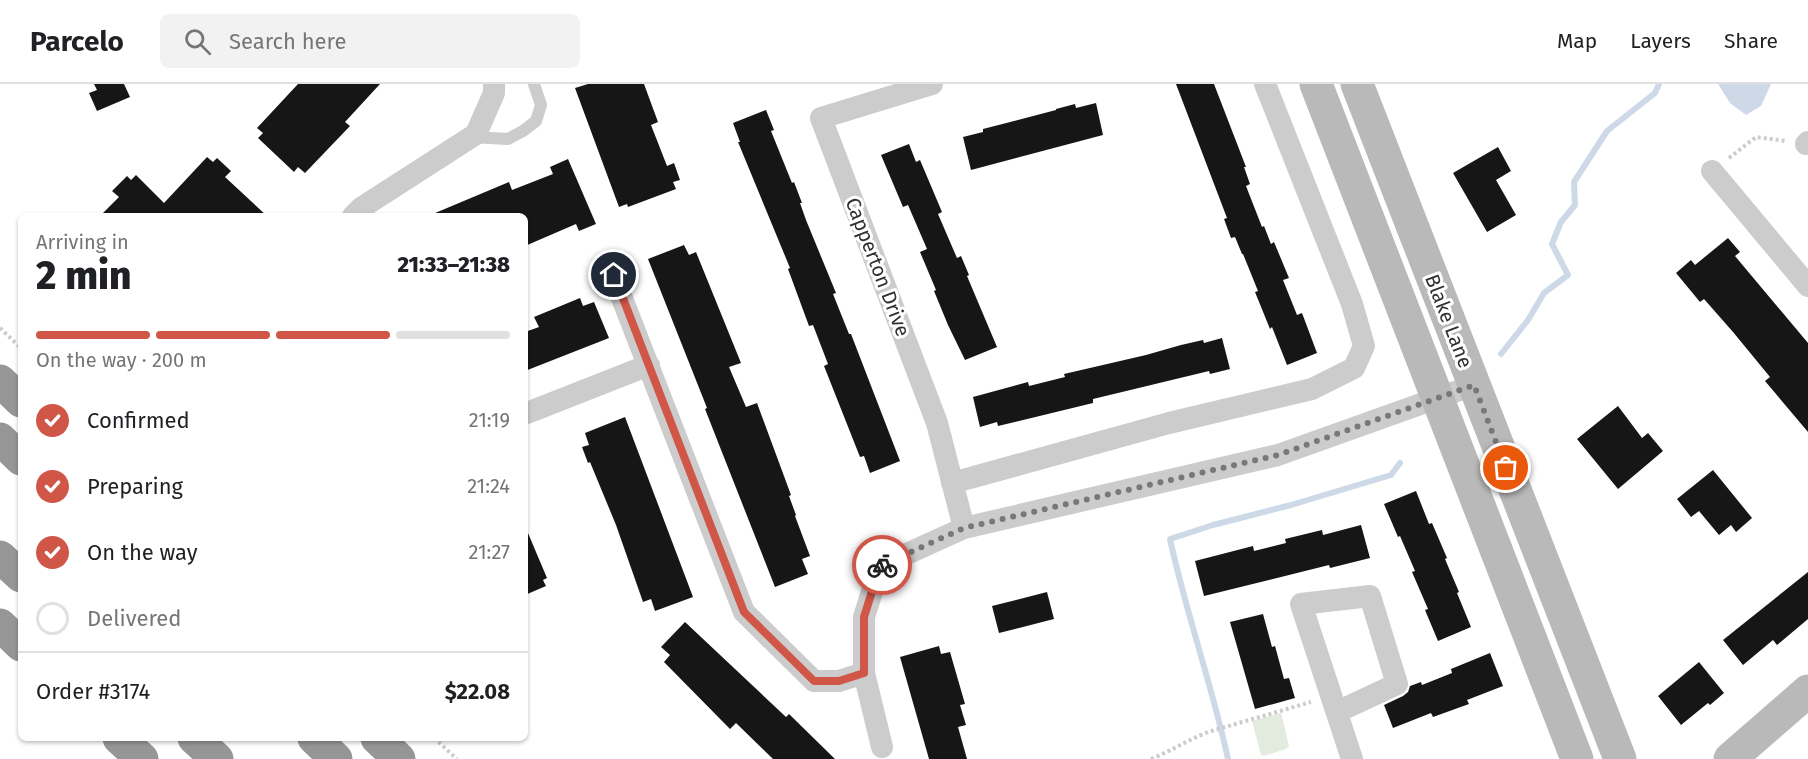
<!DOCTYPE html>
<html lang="en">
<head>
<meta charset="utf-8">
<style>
	body { margin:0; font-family:"Fira Sans",sans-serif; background:#f2f2f2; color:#202124; height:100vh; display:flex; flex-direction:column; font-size:22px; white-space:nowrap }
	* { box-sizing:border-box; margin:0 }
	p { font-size:20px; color:#757577 }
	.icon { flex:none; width:33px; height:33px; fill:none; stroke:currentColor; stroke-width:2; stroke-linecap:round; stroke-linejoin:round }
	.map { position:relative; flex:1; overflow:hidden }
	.details { position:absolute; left:18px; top:129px; width:510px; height:528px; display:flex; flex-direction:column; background:#fff; border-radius:9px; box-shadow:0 2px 4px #0004 }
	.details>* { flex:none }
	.pin { position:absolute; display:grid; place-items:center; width:51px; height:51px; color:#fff; margin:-26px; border:3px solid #fff; border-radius:50%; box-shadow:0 2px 6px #0007 }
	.courier { position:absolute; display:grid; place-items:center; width:60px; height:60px; margin:-30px; border:4px solid #d05648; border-radius:50%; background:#fff; color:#222; box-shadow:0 2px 8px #0007 }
	.overview em { font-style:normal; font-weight:800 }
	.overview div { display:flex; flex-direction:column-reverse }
	.overview { display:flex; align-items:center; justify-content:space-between; height:102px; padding:0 18px }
	h1 { font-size:39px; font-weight:800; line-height:45px }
	.bar { display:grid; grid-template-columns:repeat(4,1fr); gap:9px 6px; align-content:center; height:72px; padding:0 18px }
	.bar i { height:8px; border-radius:4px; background:#e0e0e0 }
	.bar .selected { background:#d05648 }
	.bar p { grid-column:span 4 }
	.line { display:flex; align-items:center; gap:15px; padding:0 18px; border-top:2px solid #e0e0e0 }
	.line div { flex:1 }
	ol { padding:0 18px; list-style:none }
	li { display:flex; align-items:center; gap:18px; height:66px }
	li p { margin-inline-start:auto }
	li .icon { padding:6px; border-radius:50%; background:#d05648; color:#fff; stroke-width:4 }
	li:last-child { color:#757577 }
	li i { width:33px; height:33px; border:3px solid #e0e0e0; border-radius:50% }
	header { display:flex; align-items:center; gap:36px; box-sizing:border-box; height:84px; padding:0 30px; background:#fff; border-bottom:2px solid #e0e0e0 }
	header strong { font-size:28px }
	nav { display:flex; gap:33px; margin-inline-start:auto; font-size:21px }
	.search { width:420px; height:54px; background:#f2f2f2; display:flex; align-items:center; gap:15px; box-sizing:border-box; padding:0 21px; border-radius:9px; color:#757577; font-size:22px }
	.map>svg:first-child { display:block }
	.green { fill:#e3ebdf }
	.water { fill:#ced9e8 }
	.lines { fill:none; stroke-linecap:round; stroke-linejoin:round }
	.stream { stroke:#ced9e8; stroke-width:6 }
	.building { fill:#161616 }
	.path { stroke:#ccc; stroke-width:4; stroke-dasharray:3 3; stroke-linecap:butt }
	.lane { stroke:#ccc; stroke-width:12 }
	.street { stroke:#ccc; stroke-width:22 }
	.secondary { stroke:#b9b9b9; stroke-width:33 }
	.highway { stroke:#969696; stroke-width:33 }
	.done { stroke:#787878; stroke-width:6; stroke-dasharray:0 10.8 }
	.route { stroke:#d05648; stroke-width:8 }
	.labels { text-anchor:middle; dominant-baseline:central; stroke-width:6; stroke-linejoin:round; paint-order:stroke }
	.street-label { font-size:20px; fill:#2f2f2f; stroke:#fff }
</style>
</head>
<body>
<header>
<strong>Parcelo</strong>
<div class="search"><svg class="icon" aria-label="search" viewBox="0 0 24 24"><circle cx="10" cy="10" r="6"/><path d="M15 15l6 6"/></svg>Search here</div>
<nav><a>Map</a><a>Layers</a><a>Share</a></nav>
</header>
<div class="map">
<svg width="1808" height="675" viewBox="0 0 1808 675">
	<rect width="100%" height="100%" fill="#fff"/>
	<!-- green -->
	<path class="green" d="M1281,629L1289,662L1286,665L1264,672L1261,671L1252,637Z"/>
	<!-- water -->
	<path class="water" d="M1718,0H1771L1761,22L1746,31L1730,19Z"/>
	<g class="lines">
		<!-- stream -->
		<path class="stream" d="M1501,270L1528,236L1544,209L1568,191L1552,160L1561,138L1575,121L1574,98L1607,47L1655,9L1659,0
			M1228,675C1212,601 1186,529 1170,455L1213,441L1291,421L1391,391L1400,379"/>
	</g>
	<!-- building -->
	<path class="building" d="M94,0H124L130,13L97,27L89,9L97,6Z
		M298,0H380L345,38L350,42L305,89L298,83L294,88L258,54L263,49L257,44Z
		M588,0H644L658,38L651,41L667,82L674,79L680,96L673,98L676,105L628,123L627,120L619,123L575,4Z
		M1176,0H1214L1246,83H1244L1250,100L1246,102L1262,143L1264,142L1271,160L1274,158L1289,194L1283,196L1297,231L1302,229L1317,269L1287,281L1272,243L1270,245L1255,208L1258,207L1243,170H1242L1235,153L1231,154L1224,135L1227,134Z
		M1096,19L1103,51L971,86L963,53L983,48V45L1056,26V25L1075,20L1076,24Z
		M766,26L774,46L771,47L792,99L794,98L802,119H800L806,136L836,209L833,210L849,250H851L900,377L870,389L864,372L860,373L824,282L828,280L813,241L809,242L788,185L790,184L738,58H740L733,39Z
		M909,60L916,78L920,76L942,128L938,130L957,174L961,172L969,191L967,192L997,263L965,276L948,241L934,207L936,206L920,168L927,165L908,121L903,123L881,71Z
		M1498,63L1511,87L1496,96L1516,131L1487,148L1453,89Z
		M207,73L213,78L217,74L231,87L225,93L267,132H100L119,113L112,107L127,92L131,96L136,91L164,119Z
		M568,75L596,140L579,147L576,140L525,162V132H428L509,98L512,106L553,90L550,83Z
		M1728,154L1740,168L1735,172L1808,259V348L1765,297L1770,293L1733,248L1704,215L1700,218L1676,189L1691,176L1695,181Z
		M684,161L689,171L696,168L741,279L729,283L746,323L757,319L791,411L789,412L796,431L795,432L810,472L802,475L808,490L775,503L705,325L707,324L648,175Z
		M580,214L583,222L594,218L609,254L525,287V248L539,243L534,233Z
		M1222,254L1230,285L1210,290L1209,287L1093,315V319L998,342L997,338L980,343L973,313L1028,298L1029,302L1065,293L1064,290L1146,271L1181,261L1203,256L1204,259Z
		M1618,322L1642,354L1648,349L1663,367L1618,405L1577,355Z
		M625,333L693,513L655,527L651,515L643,518L616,441L590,378L588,379L582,363L589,361L585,349Z
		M1713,386L1752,434L1736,448L1731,441L1719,451L1699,427L1691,433L1677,415Z
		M1416,407L1429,440L1432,439L1447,474L1445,475L1459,508L1457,509L1471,543L1438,557L1425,526L1428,525L1412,488L1415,487L1400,452L1398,453L1384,420Z
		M1361,441L1370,474L1330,484L1329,481L1204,512L1195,477L1253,462L1254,467L1286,459L1285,455L1322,446L1323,451Z
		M525,442L547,494L543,496L546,502L525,511Z
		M1808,488V535L1777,561L1773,556L1743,581L1723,556Z
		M1047,508L1054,535L999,549L992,522Z
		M1263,530L1272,563L1275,562L1284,595L1289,594L1295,614L1255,625L1230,538Z
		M685,538L786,633L789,630L835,675H773L736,639L730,645L664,578L670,571L661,563Z
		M939,562L941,570L950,568L965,620L960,621L966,641L958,643L967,675H929L900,573Z
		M1490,569L1503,602L1467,616L1469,620L1433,633L1431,629L1393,644L1384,621L1403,612L1408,608L1410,602L1421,598L1422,601L1452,589L1451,585Z
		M1699,578L1724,609L1710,621L1708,619L1681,641L1658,612Z"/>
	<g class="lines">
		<!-- path -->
		<path class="path" d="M1729,74L1756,53L1786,57
			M0,244L21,264
			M434,654L457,675
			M1151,675C1171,667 1188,656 1208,648L1311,618"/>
		<!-- lane -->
		<path class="lane" d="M471,53L508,55L523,47L536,37L541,21L534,0"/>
		<!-- street -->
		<path class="street" d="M932,0L821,34L937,339L964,444
			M1806,60L1808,58
			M1712,87L1808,202
			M353,132L361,124L476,50L494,9V0
			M613,191L744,528L814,597H839L864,589
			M527,329L649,281
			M952,399L1169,339L1312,305L1354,284L1364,262L1352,220L1265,0
			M1337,628L1397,600L1370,512L1301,520L1352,675
			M882,663L864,589V533L880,482L964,444L1278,371L1474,301"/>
		<!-- secondary -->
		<path class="secondary" d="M1316,0L1577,675
			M1357,0L1620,675
			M1730,675L1808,607"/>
		<!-- highway -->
		<path class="highway" d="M0,297L21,317
			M0,355L21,375
			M0,473L21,492
			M0,541L21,561
			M119,654L142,675
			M194,654L217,675
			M314,654L336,675
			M377,654L399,675"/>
	</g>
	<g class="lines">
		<!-- done -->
		<path class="done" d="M882,481L964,444L1278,371L1474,301L1506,384"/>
		<!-- route -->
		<path class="route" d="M614,191L744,528L814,597H839L864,589V533L880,482L882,481"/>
	</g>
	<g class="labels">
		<!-- street labels -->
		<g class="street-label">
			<text transform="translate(878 183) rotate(69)">Capperton Drive</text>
			<text transform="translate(1449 237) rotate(69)">Blake Lane</text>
		</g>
	</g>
</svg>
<div class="pin" style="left:1506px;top:384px;background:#ea580c"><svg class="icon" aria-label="bag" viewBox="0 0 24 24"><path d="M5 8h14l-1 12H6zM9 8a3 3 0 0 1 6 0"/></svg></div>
<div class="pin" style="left:614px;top:191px;background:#1f2937"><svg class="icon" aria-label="home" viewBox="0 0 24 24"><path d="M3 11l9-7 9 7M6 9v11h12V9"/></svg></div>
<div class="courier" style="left:882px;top:481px"><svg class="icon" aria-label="bike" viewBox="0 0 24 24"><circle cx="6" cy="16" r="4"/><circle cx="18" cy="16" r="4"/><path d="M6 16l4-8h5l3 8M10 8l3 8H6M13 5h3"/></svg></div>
<section class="details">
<div class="overview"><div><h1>2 min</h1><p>Arriving in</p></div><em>21:33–21:38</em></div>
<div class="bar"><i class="selected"></i><i class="selected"></i><i class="selected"></i><i></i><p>On the way · 200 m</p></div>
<ol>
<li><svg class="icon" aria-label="check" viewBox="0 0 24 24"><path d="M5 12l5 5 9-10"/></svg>Confirmed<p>21:19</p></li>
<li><svg class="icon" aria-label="check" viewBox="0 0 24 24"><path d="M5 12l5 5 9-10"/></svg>Preparing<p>21:24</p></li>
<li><svg class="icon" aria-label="check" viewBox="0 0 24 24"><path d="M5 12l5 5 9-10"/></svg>On the way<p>21:27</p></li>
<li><i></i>Delivered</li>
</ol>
<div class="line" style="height:78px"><div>Order #3174</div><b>$22.08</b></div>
</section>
</div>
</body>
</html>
